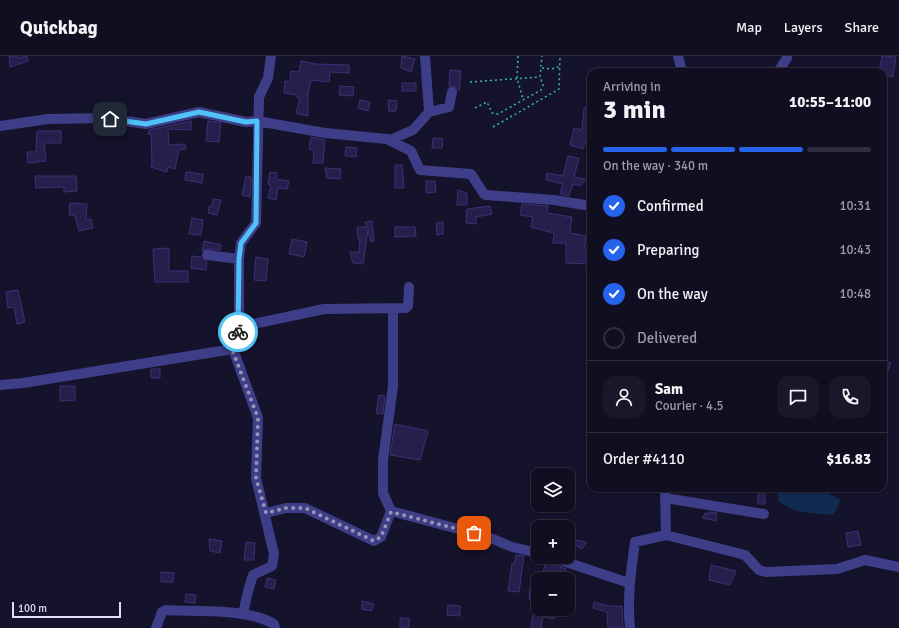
<!DOCTYPE html>
<html lang="en">
<head>
<meta charset="utf-8">
<style>
	body { margin:0; font-family:Signika,sans-serif; background:#191729; color:#f1f3f6; height:100vh; display:flex; flex-direction:column; font-size:15px; white-space:nowrap }
	* { box-sizing:border-box; margin:0 }
	p { font-size:13px; color:#9c9ca5 }
	.icon { flex:none; width:22px; height:22px; fill:none; stroke:currentColor; stroke-width:2; stroke-linecap:round; stroke-linejoin:round }
	.map { position:relative; flex:1; overflow:hidden }
	.details { position:absolute; left:587px; top:12px; width:300px; height:424px; display:flex; flex-direction:column; background:#100e20; border-radius:12px; box-shadow:0 1px 3px #0004,0 0 0 1px #302e3e }
	.details>* { flex:none }
	.tools { position:absolute; left:531px; top:412px; display:grid; gap:8px }
	.tools a { display:grid; place-items:center; width:44px; height:44px; border-radius:8px; background:#100e20; box-shadow:0 1px 3px #0004,0 0 0 1px #302e3e; font-size:20px }
	.scale { position:absolute; left:12px; bottom:10px; width:109px; box-sizing:border-box; padding-left:4px; border:2px solid #dfdcfe; border-top:0; font-size:11px; line-height:14px; white-space:nowrap; color:#dfdcfe; -webkit-text-stroke:3px #15122b; paint-order:stroke }
	.pin { position:absolute; display:grid; place-items:center; width:34px; height:34px; color:#fff; margin:-17px; border-radius:8px; box-shadow:0 2px 6px #0006 }
	.courier { position:absolute; display:grid; place-items:center; width:40px; height:40px; margin:-20px; border:3px solid #4fc3f7; border-radius:50%; background:#fff; color:#222; box-shadow:0 1px 5px #0007 }
	.head em { font-style:normal; font-weight:700 }
	.head div { display:flex; flex-direction:column-reverse }
	.head { display:flex; align-items:center; justify-content:space-between; height:68px; padding:0 16px }
	h1 { font-size:26px; font-weight:700; line-height:30px }
	.bar { display:grid; grid-template-columns:repeat(4,1fr); gap:6px 4px; align-content:center; height:48px; padding:0 16px }
	.bar i { height:5px; border-radius:3px; background:#302e3e }
	.bar .on { background:#2563eb }
	.bar p { grid-column:span 4 }
	.line { display:flex; align-items:center; gap:10px; padding:0 16px; border-top:1px solid #302e3e }
	.line div { flex:1 }
	.round { display:grid; place-items:center; flex:none; width:42px; height:42px; border-radius:12px; background:#191729 }
	ol { padding:0 16px; list-style:none }
	li { display:flex; align-items:center; gap:12px; height:44px }
	li p { margin-inline-start:auto }
	li .icon { padding:4px; border-radius:50%; background:#2563eb; color:#fff; stroke-width:4 }
	li:last-child { color:#9c9ca5 }
	li i { width:22px; height:22px; border:2px solid #302e3e; border-radius:50% }
	header { display:flex; align-items:center; gap:24px; box-sizing:border-box; height:56px; padding:0 20px; background:#100e20; border-bottom:1px solid #302e3e }
	header strong { font-size:19px }
	nav { display:flex; gap:22px; margin-inline-start:auto; font-size:14px }
	.map>svg:first-child { display:block }
	.water { fill:#102a50 }
	.building { fill:#261e4b; stroke:#3c3177 }
	.lines { fill:none; stroke-linecap:round; stroke-linejoin:round }
	.path { stroke:#34bbae; stroke-width:1.5; stroke-dasharray:2 3; stroke-linecap:butt }
	.minor { stroke:#3e3e88; stroke-width:10 }
	.done { stroke:#9895b4; stroke-width:4; stroke-dasharray:0 7.2 }
	.route { stroke:#4fc3f7; stroke-width:5 }
</style>
</head>
<body>
<header>
<strong>Quickbag</strong>
<nav><a>Map</a><a>Layers</a><a>Share</a></nav>
</header>
<div class="map">
<svg width="899" height="572" viewBox="0 0 899 572">
	<rect width="100%" height="100%" fill="#15122b"/>
	<!-- water -->
	<path class="water" d="M778,432H826L830,438L840,444L837,453L832,459C814,457 790,458 778,444Z"/>
	<!-- building -->
	<path class="building" d="M9,0H17V2L27,0L28,5L10,11Z
		M402,0L415,3L411,16L401,12Z
		M882,0L896,1L893,21L883,19V16H879Z
		M301,5L315,8L349,9V17L330,16L329,26L311,24L308,38V60L296,57L300,42H297V39L284,37L285,25L290,26L291,15L299,16Z
		M450,14L461,15L459,35L454,30L449,31Z
		M402,27H416V35H402Z
		M340,30L354,31L353,40L339,39Z
		M360,44L370,46L368,55L358,52Z
		M388,44L397,45L396,55L389,56Z
		M591,51V70L587,86H585L583,93L570,89L574,72L582,74L584,52Z
		M191,65V74L168,73L169,89L185,88L186,93L179,94L175,113L168,111L167,116L151,111L152,106L151,78H148L149,74Z
		M208,65L221,67L219,86L206,85Z
		M37,75H61V87H44L46,105L28,107L27,96H36Z
		M311,81L325,84L323,107H313L314,94L309,93Z
		M433,82L443,83L442,92H432Z
		M346,91L357,92L356,101L345,100Z
		M568,100L579,102L574,121L585,123L581,130L573,128L569,140L560,138L563,128L546,124L547,117L563,120Z
		M395,109H402L404,132H395Z
		M325,112L341,113L340,123L327,122Z
		M186,116L203,118L202,127L185,124Z
		M270,116L277,117L276,123L289,125L287,133L278,132L276,144L268,142L271,129L268,128Z
		M35,120H76L77,135L64,136V131L36,132Z
		M246,120L251,121L250,141L242,139Z
		M426,125H435L436,136L426,137Z
		M458,134L467,137V149H457Z
		M213,143L221,144L217,159L208,157L209,150H212Z
		M70,147L87,148L86,164L91,163L93,172L79,175L75,160L69,159Z
		M522,148L548,150L547,157L572,161L570,174L571,177L586,180L584,194H590L589,208L566,207V187H553L554,177L531,171L533,161L520,159Z
		M490,150L492,158L476,161V168L466,167L467,153Z
		M192,162L203,164L201,179L189,178Z
		M372,165L374,185L371,186L368,174L363,208L353,207L350,196H359L360,183H358L357,171H367L365,166Z
		M443,166V178L437,179L436,167Z
		M395,171H415L416,180L395,181Z
		M292,183L307,186L304,201L289,198Z
		M204,185L221,189L220,194L207,193L202,195Z
		M169,192V215H188V226H155L153,193Z
		M192,200L201,201L207,206L206,214L191,212Z
		M256,201L268,203L266,225L254,224Z
		M18,234L25,266L17,268L14,251L8,252L6,236Z
		M883,304L891,307L884,324H883Z
		M151,313H160V322H151Z
		M60,330H75V344L60,345Z
		M379,339L385,340L383,358L376,357Z
		M395,368L428,375L420,404L390,399Z
		M758,436H765V448H758Z
		M709,456L717,457L716,465L703,462L705,457L709,458Z
		M858,475L861,489L848,491L846,477Z
		M209,483L222,485L220,497L210,495Z
		M568,483L586,486L582,493L568,485Z
		M246,486L255,487L254,504H244Z
		M516,499L524,500L519,536L508,535L512,508H514Z
		M546,505L566,513L564,521L554,518L552,523H541Z
		M711,509L736,515L730,529L709,524Z
		M161,516L174,517L173,526H161Z
		M267,522L276,524L274,533L265,531Z
		M530,531H538V544L529,543Z
		M186,538L196,539L195,547L185,546Z
		M362,545L374,548L371,555L362,553Z
		M594,546L609,550H622L623,572H608L607,556L593,552Z
		M448,549L460,550V560L447,559Z
		M534,553H556L554,563L543,561L541,572H531Z
		M400,562H409V572H400Z"/>
	<g class="lines">
		<!-- path -->
		<path class="path" d="M518,0L517,22L523,43
			M542,12L551,13L559,11
			M470,26L540,21
			M475,52L487,46L492,57L498,58L541,34L543,29L540,21L542,0
			M493,71L559,33L560,0"/>
		<!-- minor -->
		<path class="minor" d="M425,0L429,56
			M678,0L682,16
			M778,16L787,2
			M0,70L48,63L106,62L146,68L199,56L246,66L257,65L325,77L387,83L411,95L420,114L471,118L484,138L486,139L554,144L591,150
			M390,84L413,74L429,56L449,51L452,36
			M207,199L239,203
			M239,271L324,253L406,252L408,250L409,231
			M0,329L23,327L233,293
			M665,442L764,458
			M391,455L488,481L512,491L538,497
			M266,457L286,452H305L374,485L381,481L391,455L383,437V404L393,330V253
			M666,479L745,499L759,514L766,516L837,513L865,504L899,511
			M551,501L629,527
			M243,558L248,535L253,519L272,510L274,498L256,422L258,362L233,293L239,271V203L241,187L256,167L259,41L268,22L271,0
			M156,572L162,556L166,554C197,556 247,552 274,568L275,572
			M630,572C627,543 631,515 635,486L666,479L665,432"/>
	</g>
	<g class="lines">
		<!-- done -->
		<path class="done" d="M238,276L232,293L258,362L256,422L266,457L286,452H305L374,485L381,481L391,456L474,477"/>
		<!-- route -->
		<path class="route" d="M110,63L146,68L199,56L246,66L257,65L256,167L241,187L239,203L238,276"/>
	</g>
</svg>
<div class="tools">
<a><svg class="icon" aria-label="layers" viewBox="0 0 24 24"><path d="M12 4l9 5-9 5-9-5zM3 14l9 5 9-5"/></svg></a>
<a>+</a>
<a>−</a>
</div>
<div class="scale">100 m</div>
<div class="pin" style="left:474px;top:477px;background:#ea580c"><svg class="icon" aria-label="bag" viewBox="0 0 24 24"><path d="M5 8h14l-1 12H6zM9 8a3 3 0 0 1 6 0"/></svg></div>
<div class="pin" style="left:110px;top:63px;background:#1f2937"><svg class="icon" aria-label="home" viewBox="0 0 24 24"><path d="M3 11l9-7 9 7M6 9v11h12V9"/></svg></div>
<div class="courier" style="left:238px;top:276px"><svg class="icon" aria-label="bike" viewBox="0 0 24 24"><circle cx="6" cy="16" r="4"/><circle cx="18" cy="16" r="4"/><path d="M6 16l4-8h5l3 8M10 8l3 8H6M13 5h3"/></svg></div>
<section class="details">
<div class="head"><div><h1>3 min</h1><p>Arriving in</p></div><em>10:55–11:00</em></div>
<div class="bar"><i class="on"></i><i class="on"></i><i class="on"></i><i></i><p>On the way · 340 m</p></div>
<ol>
<li><svg class="icon" aria-label="check" viewBox="0 0 24 24"><path d="M5 12l5 5 9-10"/></svg>Confirmed<p>10:31</p></li>
<li><svg class="icon" aria-label="check" viewBox="0 0 24 24"><path d="M5 12l5 5 9-10"/></svg>Preparing<p>10:43</p></li>
<li><svg class="icon" aria-label="check" viewBox="0 0 24 24"><path d="M5 12l5 5 9-10"/></svg>On the way<p>10:48</p></li>
<li><i></i>Delivered</li>
</ol>
<div class="line" style="height:72px"><a class="round"><svg class="icon" aria-label="person" viewBox="0 0 24 24"><circle cx="12" cy="8" r="4"/><path d="M4 21q1-7 8-7t8 7"/></svg></a><div><b>Sam</b><p>Courier · 4.5</p></div><a class="round"><svg class="icon" aria-label="chat" viewBox="0 0 24 24"><path d="M4 5h16v11H9l-5 4z"/></svg></a><a class="round"><svg class="icon" aria-label="phone" viewBox="0 0 24 24"><path d="M5 4h4l2 5-3 2q2 4 5 5l2-3 5 2v4C11 20 4 13 5 4z"/></svg></a></div>
<div class="line" style="height:52px"><div>Order #4110</div><b>$16.83</b></div>
</section>
</div>
</body>
</html>
